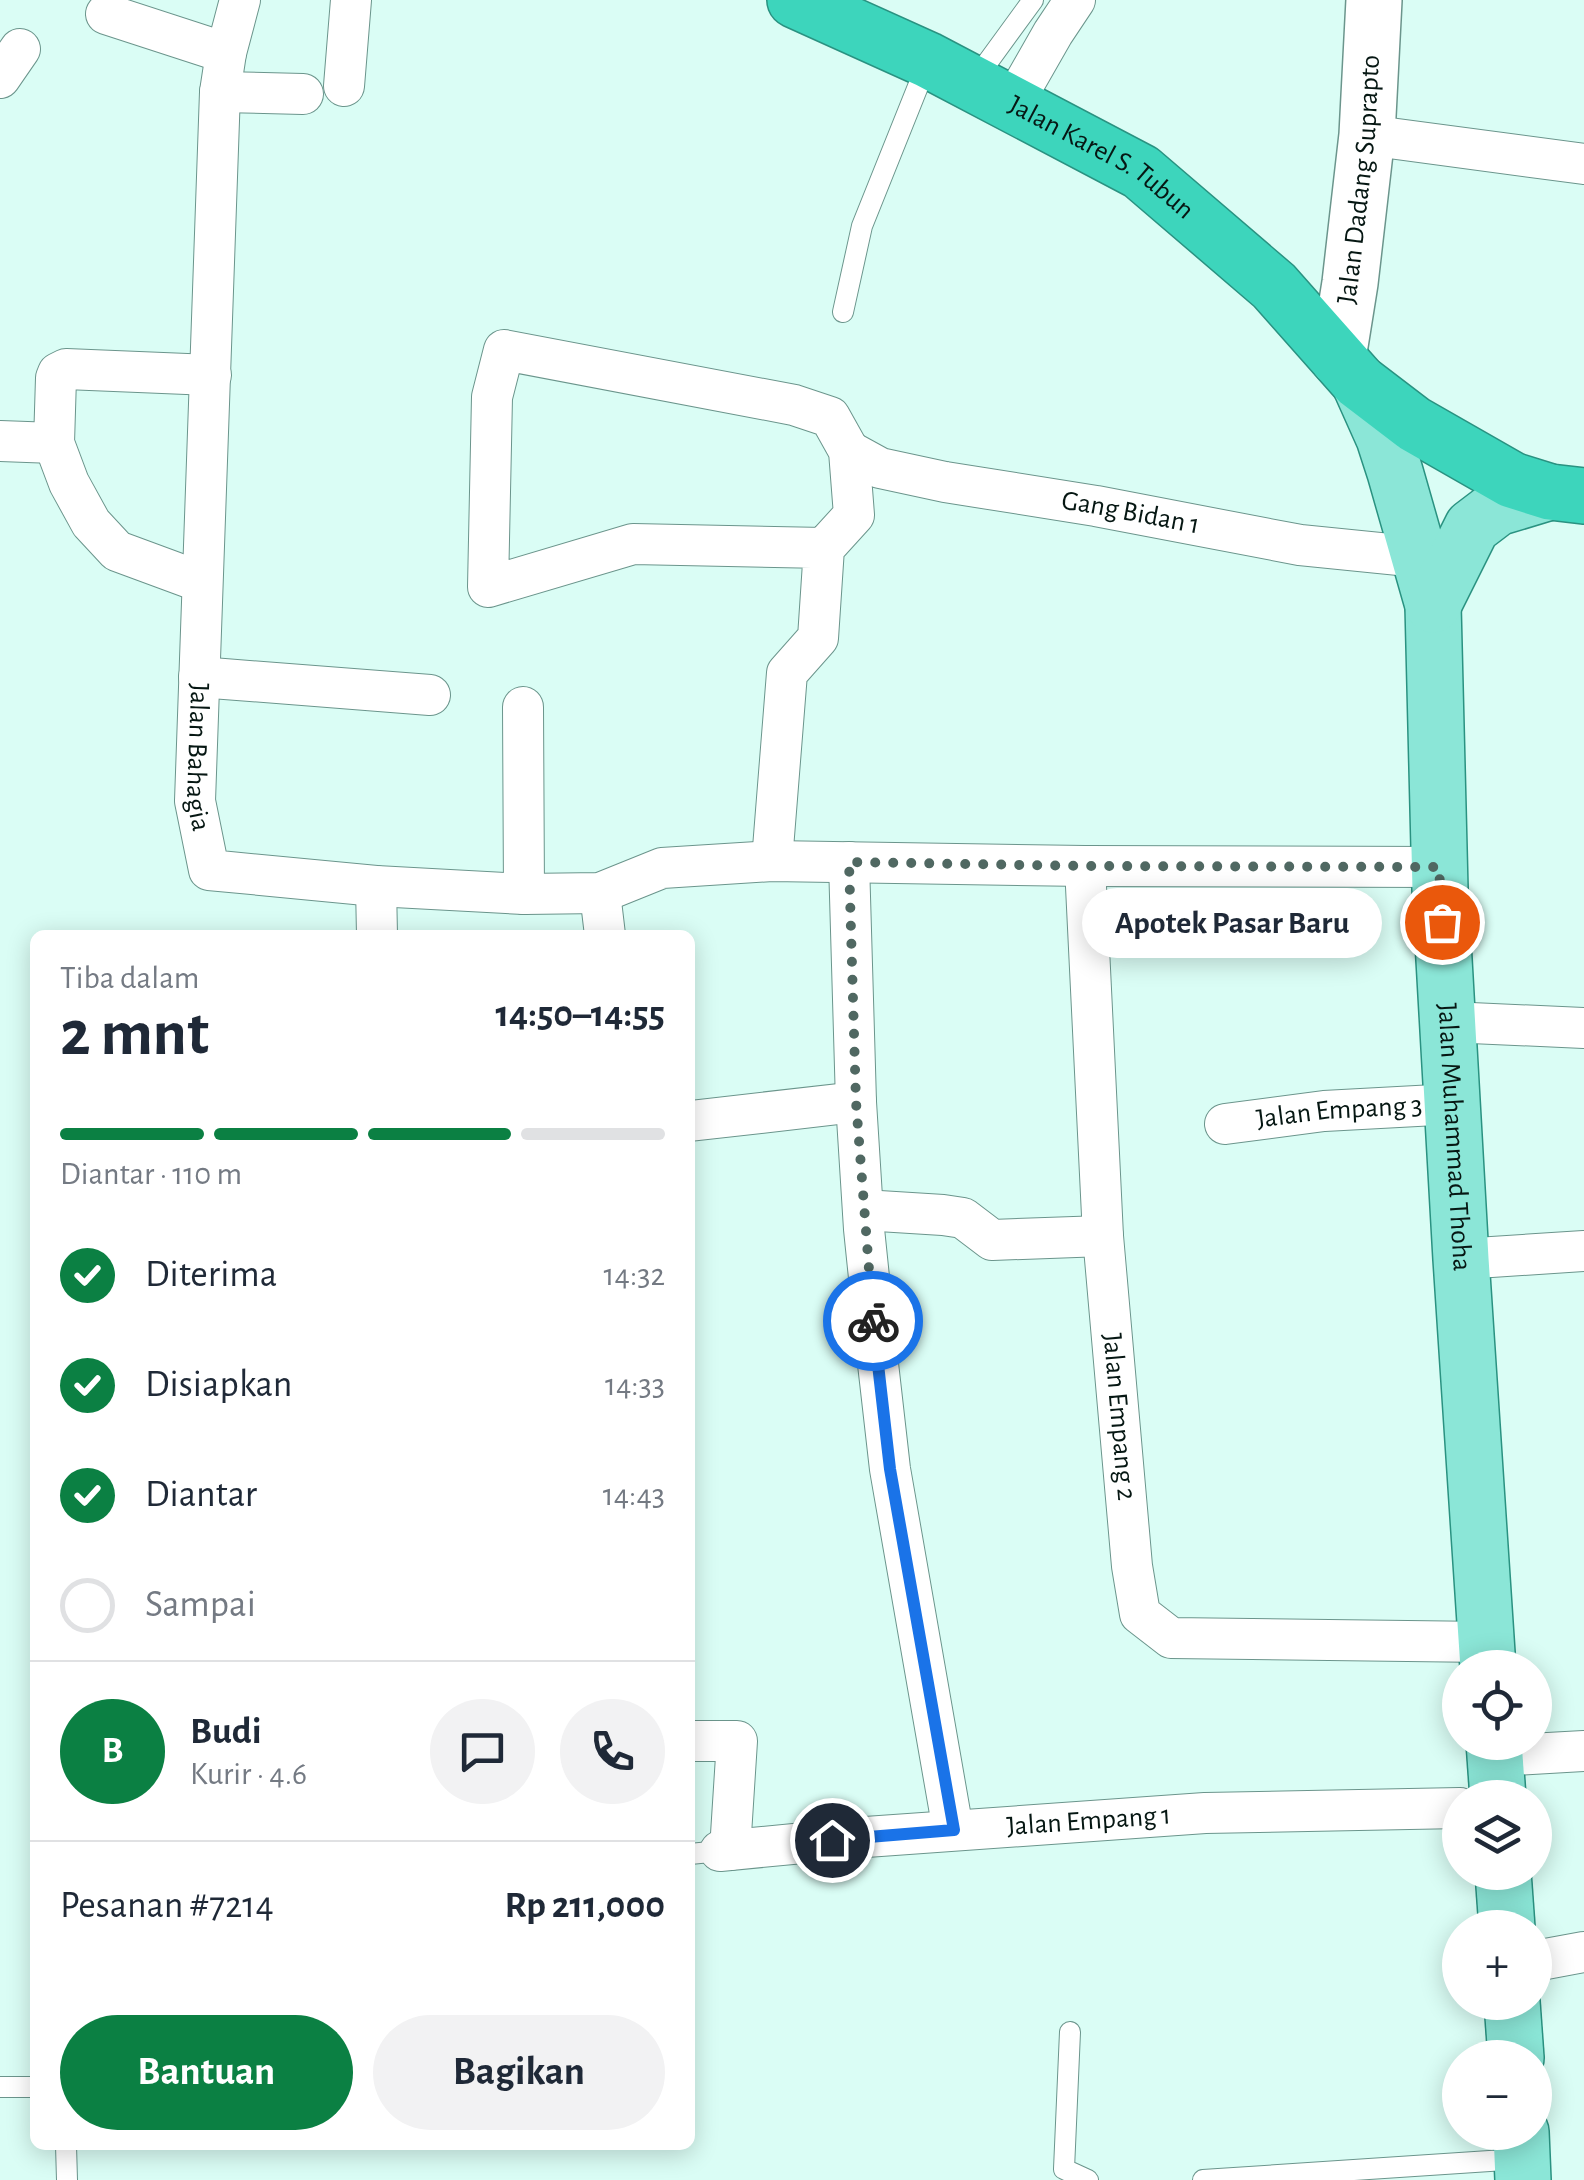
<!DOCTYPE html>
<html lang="id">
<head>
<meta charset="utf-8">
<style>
	body { margin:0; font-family:"Alegreya Sans",sans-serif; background:#f2f2f3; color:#1f2937; height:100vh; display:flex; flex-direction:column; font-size:38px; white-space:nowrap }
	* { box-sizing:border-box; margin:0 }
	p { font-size:32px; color:#747a83 }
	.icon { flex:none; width:55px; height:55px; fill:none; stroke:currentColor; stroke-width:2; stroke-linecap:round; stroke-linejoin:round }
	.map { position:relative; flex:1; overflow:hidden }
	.sheet { position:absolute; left:30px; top:930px; width:665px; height:1220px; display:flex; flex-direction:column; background:#fff; border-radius:15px; box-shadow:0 5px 25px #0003 }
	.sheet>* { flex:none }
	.tools { position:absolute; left:1442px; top:1650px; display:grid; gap:20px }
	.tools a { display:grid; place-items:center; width:110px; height:110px; border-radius:50%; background:#fff; box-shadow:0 5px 25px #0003; font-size:50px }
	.pin { position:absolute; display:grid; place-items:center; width:85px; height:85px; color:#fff; margin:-42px; border:5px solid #fff; border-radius:50%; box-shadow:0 2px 10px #0007 }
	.courier { position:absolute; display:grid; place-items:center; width:100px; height:100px; margin:-50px; border:8px solid #1a73e8; border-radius:50%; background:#fff; color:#222; box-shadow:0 2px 12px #0007 }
	.bubble { position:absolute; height:70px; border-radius:35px; background:#fff; box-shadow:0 5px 25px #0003; font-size:32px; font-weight:700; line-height:70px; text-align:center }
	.summary em { font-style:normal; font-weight:700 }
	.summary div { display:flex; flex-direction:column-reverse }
	.summary { display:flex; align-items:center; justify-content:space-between; height:170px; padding:0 30px }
	h1 { font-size:65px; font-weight:700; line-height:75px }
	.bar { display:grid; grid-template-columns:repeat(4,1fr); gap:15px 10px; align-content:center; height:120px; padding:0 30px }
	.bar i { height:12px; border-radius:8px; background:#e0e1e3 }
	.bar .current { background:#0b8043 }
	.bar p { grid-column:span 4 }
	.line { display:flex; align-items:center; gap:25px; padding:0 30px; border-top:2px solid #e0e1e3 }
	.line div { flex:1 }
	.round { display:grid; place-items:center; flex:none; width:105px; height:105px; border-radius:52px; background:#f2f2f3 }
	ol { padding:0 30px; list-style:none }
	li { display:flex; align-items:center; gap:30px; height:110px }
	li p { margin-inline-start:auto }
	li .icon { padding:10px; border-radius:50%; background:#0b8043; color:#fff; stroke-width:4 }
	li:last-child { color:#747a83 }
	li i { width:55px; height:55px; border:5px solid #e0e1e3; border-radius:50% }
	.action { display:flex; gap:20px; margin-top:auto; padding:20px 30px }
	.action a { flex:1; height:115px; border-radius:60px; background:#0b8043; color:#fff; font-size:40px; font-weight:700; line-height:115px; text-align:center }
	.action a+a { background:#f2f2f3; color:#1f2937 }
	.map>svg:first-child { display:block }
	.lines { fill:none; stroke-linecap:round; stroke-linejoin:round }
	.lane-casing { stroke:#6b958c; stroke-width:22 }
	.street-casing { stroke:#6b958c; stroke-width:42 }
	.secondary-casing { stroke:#6b958c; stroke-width:58 }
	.primary-casing { stroke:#2a9281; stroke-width:58 }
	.highway-casing { stroke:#2a9281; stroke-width:58 }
	.lane { stroke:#fff; stroke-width:20 }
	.street { stroke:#fff; stroke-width:40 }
	.secondary { stroke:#fff; stroke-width:55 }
	.primary { stroke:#8be6d7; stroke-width:55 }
	.highway { stroke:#3dd5bc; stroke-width:55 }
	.done { stroke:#506862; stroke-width:10; stroke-dasharray:0 18 }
	.route { stroke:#1a73e8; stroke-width:12 }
	.labels { text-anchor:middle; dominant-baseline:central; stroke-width:10; stroke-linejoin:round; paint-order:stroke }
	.street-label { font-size:28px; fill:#061713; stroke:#fff }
</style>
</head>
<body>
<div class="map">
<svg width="1584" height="2180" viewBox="0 0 1584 2180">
	<rect width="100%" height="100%" fill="#dafdf5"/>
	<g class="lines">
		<defs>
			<path id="lane" d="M974,81L1033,0
				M843,312L862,226L927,64
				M690,1854L720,1851
				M1070,2032L1064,2169L1088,2180
				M0,2087H35
				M66,2145L67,2180
				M1203,2180L1520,2159"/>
			<g id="street">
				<path id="s1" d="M240,0L226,53L220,92L195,801L209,870L376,886L524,894L600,893L662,868L772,861L1085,866L1439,867"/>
				<path d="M106,14L226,53"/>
				<path d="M0,78L20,49"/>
				<path d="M344,86L351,0"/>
				<path d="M220,92L303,94"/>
				<path d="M1013,103L1053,33L1075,0"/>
				<path d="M1367,135L1584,164"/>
				<path d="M0,441L54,443"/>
				<path id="s2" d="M849,451L880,468L945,482L1096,506L1300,545L1419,557"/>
				<path d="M201,582L117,551L91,523L69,483L54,443L56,378L58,373L66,369L211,375"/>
				<path d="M199,677L430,695"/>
				<path d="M523,707L524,894"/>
				<path d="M772,861L787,673L818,638L824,548L854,515L849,451L830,417L794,405L504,350L492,397L488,587L633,544L824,548"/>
				<path d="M849,862L856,1102L864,1229L877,1355L890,1469L953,1830"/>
				<path id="s3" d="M1085,866L1103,1236L1132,1566L1140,1614L1171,1638L1486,1642"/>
				<path d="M376,886L377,935"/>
				<path d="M600,893L605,935"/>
				<path d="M1449,1022L1584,1028"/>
				<path d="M690,1121L856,1102"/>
				<path id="s4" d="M1225,1124L1324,1111L1454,1104"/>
				<path d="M863,1210L943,1215L963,1218L992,1240L1103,1236"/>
				<path d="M1461,1259L1584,1251"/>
				<path d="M690,1741H737L730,1850"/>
				<path d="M1495,1756L1584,1751"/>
				<path id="s5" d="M720,1851L866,1837L1205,1813L1460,1808"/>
				<path d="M1535,1961L1584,1952"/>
			</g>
			<g id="secondary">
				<path id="s6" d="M1338,358L1350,283L1367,135L1374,0"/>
			</g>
			<g id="primary">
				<path id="s7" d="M1359,382L1384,438L1395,472L1433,605L1440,889L1461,1259L1488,1668"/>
				<path d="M1433,605L1472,527L1497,508L1550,492"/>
				<path d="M1494,1742L1498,1798"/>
				<path d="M1503,1872L1507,1928"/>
				<path d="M1512,2002L1516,2058"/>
				<path d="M1521,2132L1523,2180"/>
			</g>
			<g id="highway">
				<path id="s8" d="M795,0L928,60L1141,172L1274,286L1359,382L1414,424L1512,480L1550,492L1584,496"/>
			</g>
		</defs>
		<!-- lane casing -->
		<use href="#lane" class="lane-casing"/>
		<!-- street casing -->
		<use href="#street" class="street-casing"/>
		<!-- secondary casing -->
		<use href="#secondary" class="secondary-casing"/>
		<!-- primary casing -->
		<use href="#primary" class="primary-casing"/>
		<!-- highway casing -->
		<use href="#highway" class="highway-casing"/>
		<!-- lane -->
		<use href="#lane" class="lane"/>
		<!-- street -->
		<use href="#street" class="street"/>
		<!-- secondary -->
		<use href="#secondary" class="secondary"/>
		<!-- primary -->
		<use href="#primary" class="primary"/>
		<!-- highway -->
		<use href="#highway" class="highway"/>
	</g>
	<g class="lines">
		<!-- done -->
		<path class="done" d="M873,1321L856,1102L849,862L1085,866L1439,867L1442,922"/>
		<!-- route -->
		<path class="route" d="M832,1840L954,1830L890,1469L873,1321"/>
	</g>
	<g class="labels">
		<!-- street labels -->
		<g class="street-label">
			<text stroke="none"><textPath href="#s8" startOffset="345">Jalan Karel S. Tubun</textPath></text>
			<text stroke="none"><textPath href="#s6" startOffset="180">Jalan Dadang Suprapto</textPath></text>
			<text stroke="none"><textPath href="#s2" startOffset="290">Gang Bidan 1</textPath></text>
			<text stroke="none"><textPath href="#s1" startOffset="760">Jalan Bahagia</textPath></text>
			<text stroke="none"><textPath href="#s4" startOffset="115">Jalan Empang 3</textPath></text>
			<text stroke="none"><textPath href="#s7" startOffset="768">Jalan Muhammad Thoha</textPath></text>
			<text stroke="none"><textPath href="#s3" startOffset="552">Jalan Empang 2</textPath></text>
			<text stroke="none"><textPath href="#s5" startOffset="370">Jalan Empang 1</textPath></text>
		</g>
	</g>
</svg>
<div class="tools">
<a><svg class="icon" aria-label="locate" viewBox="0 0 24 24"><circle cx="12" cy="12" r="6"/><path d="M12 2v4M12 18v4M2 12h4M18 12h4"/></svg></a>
<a><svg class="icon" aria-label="layers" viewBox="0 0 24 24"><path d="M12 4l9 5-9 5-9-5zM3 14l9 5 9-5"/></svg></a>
<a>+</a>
<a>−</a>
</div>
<div class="pin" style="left:1442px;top:922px;background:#ea580c"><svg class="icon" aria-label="bag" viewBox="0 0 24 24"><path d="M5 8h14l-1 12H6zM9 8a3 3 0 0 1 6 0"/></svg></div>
<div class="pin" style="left:832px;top:1840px;background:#1f2937"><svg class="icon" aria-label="home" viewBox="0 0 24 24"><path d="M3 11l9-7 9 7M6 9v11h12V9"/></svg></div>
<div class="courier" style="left:873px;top:1321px"><svg class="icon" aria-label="bike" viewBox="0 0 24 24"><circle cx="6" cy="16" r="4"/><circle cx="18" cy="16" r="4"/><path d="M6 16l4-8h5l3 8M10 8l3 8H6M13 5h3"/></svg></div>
<div class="bubble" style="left:1082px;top:888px;width:300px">Apotek Pasar Baru</div>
<section class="sheet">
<div class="summary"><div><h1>2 mnt</h1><p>Tiba dalam</p></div><em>14:50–14:55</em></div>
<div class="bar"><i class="current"></i><i class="current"></i><i class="current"></i><i></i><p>Diantar · 110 m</p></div>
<ol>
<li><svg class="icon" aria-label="check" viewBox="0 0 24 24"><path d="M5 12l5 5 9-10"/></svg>Diterima<p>14:32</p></li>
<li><svg class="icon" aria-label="check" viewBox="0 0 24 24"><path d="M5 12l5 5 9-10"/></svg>Disiapkan<p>14:33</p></li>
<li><svg class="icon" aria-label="check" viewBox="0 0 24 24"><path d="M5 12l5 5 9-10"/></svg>Diantar<p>14:43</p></li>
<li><i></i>Sampai</li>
</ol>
<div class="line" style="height:180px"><b class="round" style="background:#0b8043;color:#fff">B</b><div><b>Budi</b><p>Kurir · 4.6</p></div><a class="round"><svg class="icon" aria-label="chat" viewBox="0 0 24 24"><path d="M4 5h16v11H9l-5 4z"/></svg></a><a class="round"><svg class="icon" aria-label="phone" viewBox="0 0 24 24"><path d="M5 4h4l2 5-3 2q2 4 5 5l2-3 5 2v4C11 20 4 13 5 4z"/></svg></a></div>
<div class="line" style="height:130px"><div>Pesanan #7214</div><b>Rp 211,000</b></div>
<div class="action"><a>Bantuan</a><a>Bagikan</a></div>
</section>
</div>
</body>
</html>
